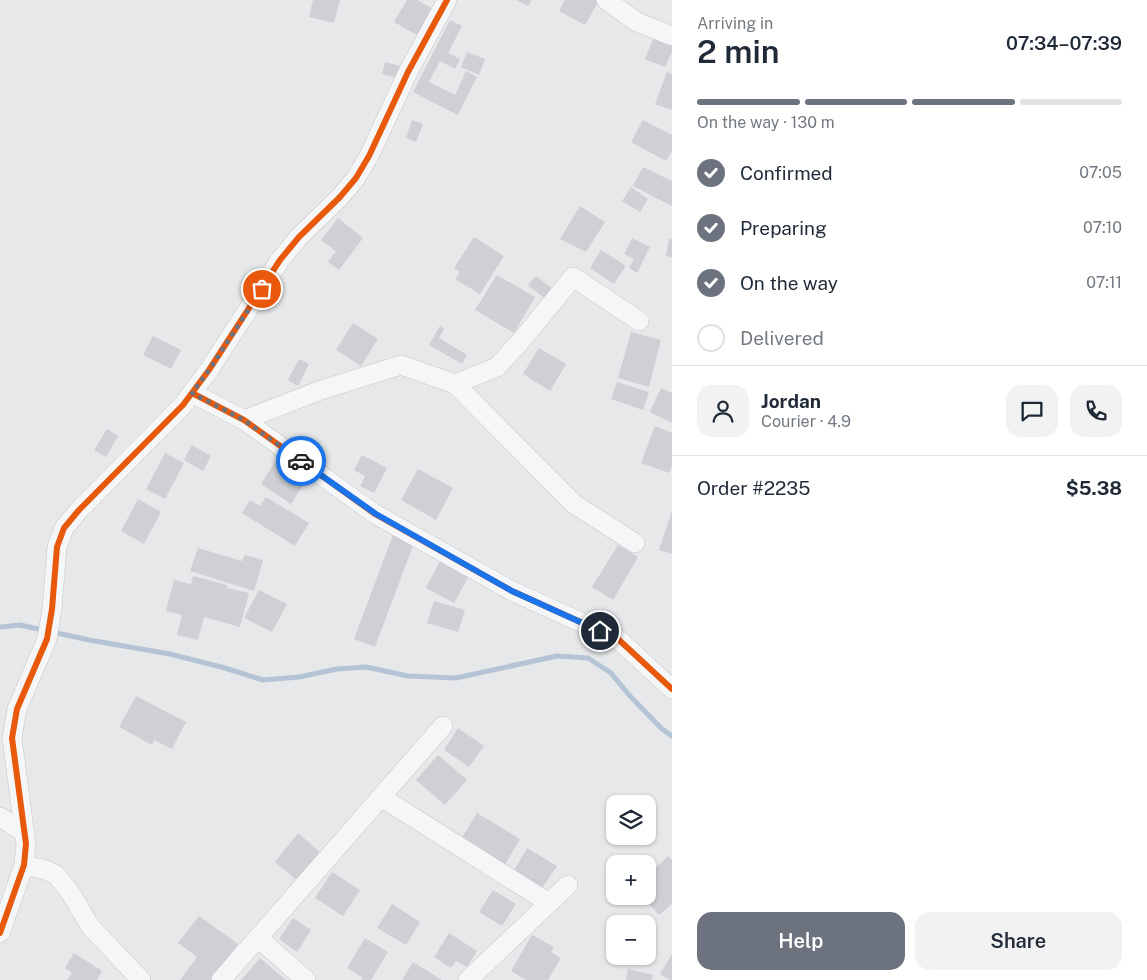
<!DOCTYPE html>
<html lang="en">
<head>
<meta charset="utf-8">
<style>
	body { margin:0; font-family:"Public Sans",sans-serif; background:#f2f2f3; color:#1f2937; height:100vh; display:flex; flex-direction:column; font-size:19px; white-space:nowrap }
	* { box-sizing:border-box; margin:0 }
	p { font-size:16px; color:#747a83 }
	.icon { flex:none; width:28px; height:28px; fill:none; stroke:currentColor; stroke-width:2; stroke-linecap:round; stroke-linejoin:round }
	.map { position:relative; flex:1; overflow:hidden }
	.panel { display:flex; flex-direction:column; background:#fff; width:475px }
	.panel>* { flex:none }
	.fabs { position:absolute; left:606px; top:795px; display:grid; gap:10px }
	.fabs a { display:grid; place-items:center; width:50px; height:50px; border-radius:10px; background:#fff; box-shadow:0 1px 4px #0004; font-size:25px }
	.pin { position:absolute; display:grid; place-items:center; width:42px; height:42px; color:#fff; margin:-21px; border:2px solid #fff; border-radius:50%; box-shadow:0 1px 5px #0007 }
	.courier { position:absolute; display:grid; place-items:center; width:50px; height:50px; margin:-25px; border:4px solid #1a73e8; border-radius:50%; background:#fff; color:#222; box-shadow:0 1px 6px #0007 }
	.head em { font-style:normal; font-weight:600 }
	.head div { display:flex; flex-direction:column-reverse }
	.head { display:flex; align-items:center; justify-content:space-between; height:85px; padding:0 25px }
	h1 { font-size:32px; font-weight:600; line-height:38px }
	.bar { display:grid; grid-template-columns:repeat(4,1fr); gap:8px 5px; align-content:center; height:60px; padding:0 25px }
	.bar i { height:6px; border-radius:4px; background:#e0e1e3 }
	.bar .active { background:#6c737f }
	.bar p { grid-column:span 4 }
	.line { display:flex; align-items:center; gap:12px; padding:0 25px; border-top:1px solid #e0e1e3 }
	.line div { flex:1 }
	.round { display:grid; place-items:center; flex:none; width:52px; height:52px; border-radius:15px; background:#f2f2f3 }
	ol { padding:0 25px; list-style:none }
	li { display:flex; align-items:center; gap:15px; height:55px }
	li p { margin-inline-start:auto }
	li .icon { padding:5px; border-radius:50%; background:#6c737f; color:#fff; stroke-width:4 }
	li:last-child { color:#747a83 }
	li i { width:28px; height:28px; border:2px solid #e0e1e3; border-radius:50% }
	.button { display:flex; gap:10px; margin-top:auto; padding:10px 25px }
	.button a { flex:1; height:58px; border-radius:15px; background:#6c737f; color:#fff; font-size:20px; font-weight:600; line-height:58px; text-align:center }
	.button a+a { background:#f2f2f3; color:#1f2937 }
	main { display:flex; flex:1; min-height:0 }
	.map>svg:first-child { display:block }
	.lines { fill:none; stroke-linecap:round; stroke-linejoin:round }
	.stream { stroke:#b4c4d5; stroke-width:5 }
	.building { fill:#ced0d3 }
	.minor-casing { stroke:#c4c6c8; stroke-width:20 }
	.minor { stroke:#f5f6f7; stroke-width:19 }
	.cycleway-casing { stroke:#f4f6f9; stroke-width:9 }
	.cycleway { stroke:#e8590c; stroke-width:6 }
	.done { stroke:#6c737f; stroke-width:5; stroke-dasharray:0 9 }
	.route { stroke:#1a73e8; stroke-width:6 }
</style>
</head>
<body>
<main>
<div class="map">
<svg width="672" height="980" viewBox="0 0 672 980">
	<rect width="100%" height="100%" fill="#e6e8ea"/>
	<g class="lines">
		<!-- stream -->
		<path class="stream" d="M0,627L20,625L89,640L170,654L225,668L263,680L299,677L337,669L366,667L408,676L456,678L557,656L588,658L611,673L629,695L662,729L672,736"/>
	</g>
	<!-- building -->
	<path class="building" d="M313,0H340L334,23L309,17Z
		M407,0H417L436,11L421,37L394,22Z
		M516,0H532L528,6Z
		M565,0H599L585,25L559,11Z
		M450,20L462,26L448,53L460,59L455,69L440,61L429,82L455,95L466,71L477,77L458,115L413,92Z
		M654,37L672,45V52L665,67L645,59Z
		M467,52L485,59L479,75L461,67Z
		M385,62L400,66L397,78L382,74Z
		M667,72L672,74V110L655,104Z
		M412,120L423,124L416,142L406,138Z
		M643,120L672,135V151L666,161L631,142Z
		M643,167L672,181V206L633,186Z
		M631,187L648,199L640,212L622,201Z
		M580,206L605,222L586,252L560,239Z
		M338,218L363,238L339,270L328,262L336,251L321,240Z
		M474,237L504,256L480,294L455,279L460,272L454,268Z
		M632,238L650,247L637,273L629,268L634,259L624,254Z
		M669,238L672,239V257L666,256Z
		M601,250L626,266L614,284L590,268Z
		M497,275L535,297L514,333L475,310Z
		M536,276L553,289L545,299L528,285Z
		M353,323L378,339L361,366L336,350Z
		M440,326L444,329L439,338L467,355L462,364L429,345Z
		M631,332L661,340L649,387L618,378Z
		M153,336L181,350L171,369L143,355Z
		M539,348L566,364L550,391L523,374Z
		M299,359L309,364L298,386L288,380Z
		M617,382L649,392L643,410L611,399Z
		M661,388L672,393V423L650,412Z
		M655,426L672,433V465L669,473L641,463Z
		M107,429L118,436L106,457L94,450Z
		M192,445L211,456L203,471L184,460Z
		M165,453L184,463L165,499L146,489Z
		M362,455L387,468L374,493L360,486L365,476L354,470Z
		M275,462L305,482L291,504L261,484Z
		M418,469L453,488L436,520L401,500Z
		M266,497L309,523L295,546L242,513L250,500L260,506Z
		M138,499L161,512L144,544L121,531Z
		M672,511V554L659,550Z
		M393,535L414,543L375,647L354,639Z
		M618,545L638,557L613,600L592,587Z
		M198,548L242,561L245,555L263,560L254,591L190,571Z
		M441,559L470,574L454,603L426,588Z
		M193,576L227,585V588L249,593L240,627L204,617L198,640L177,635L182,615L166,611L174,580L191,584Z
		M259,590L287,604L272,632L244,618Z
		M434,601L465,610L458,632L427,623Z
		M136,696L186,722L172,749L154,740L152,745L119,727Z
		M458,728L484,746L469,767L444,750Z
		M438,755L467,780L445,805L416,780Z
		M477,813L520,839L504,866L461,839Z
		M298,833L322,854L299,882L275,862Z
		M527,848L557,866L540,891L512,874Z
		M668,856L672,860V904L659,915L642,896H648V875Z
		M332,872L360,890L343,916L315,898Z
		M493,890L516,904L502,926L479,912Z
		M392,904L420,922L406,945L377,928Z
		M199,916L238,944L212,980H180L197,957L178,943Z
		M293,918L311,930L297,952L279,939Z
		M449,933L477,951L467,967L456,961L451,968L434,957Z
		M532,935L554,947L551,952L561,958L548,980H526L511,971Z
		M365,938L388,952L371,980H361L363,978L347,968Z
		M74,953L102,971L97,980H67L72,973L65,968Z
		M672,954V980H670L660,974Z
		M260,958L286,980H241Z
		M413,962L442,980H402Z
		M628,969L653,975L651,980H626Z"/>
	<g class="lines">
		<defs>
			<path id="minor" d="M606,0L637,22L672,36
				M455,384L574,504L635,543
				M192,393L244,420L375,514L512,591L618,639L672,689
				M244,420L321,390L401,365L455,384L497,367L526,335L573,277L639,321
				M381,797L549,903
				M0,817L25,833
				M24,865L46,870L56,875L70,892L90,926L141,980
				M0,933L24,865L26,844L12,738L17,709L47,639L52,609L57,547L64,528L79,510L183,405L209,370L280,260L299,237L340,197L356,178L369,156L408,72L447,0
				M258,938L306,980
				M221,980L443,726
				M468,980L568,885"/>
		</defs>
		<!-- minor casing -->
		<use href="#minor" class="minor-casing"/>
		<!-- minor -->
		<use href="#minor" class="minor"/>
		<defs>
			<path id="cycleway" d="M192,393L244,420L375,514L512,591L618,639L672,689
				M0,933L24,865L26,844L12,738L17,709L47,639L52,609L57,547L64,528L79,510L183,405L209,370L280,260L299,237L340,197L356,178L369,156L408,72L447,0"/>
		</defs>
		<!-- cycleway casing -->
		<use href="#cycleway" class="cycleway-casing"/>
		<!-- cycleway -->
		<use href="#cycleway" class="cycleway"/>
	</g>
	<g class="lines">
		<!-- done -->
		<path class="done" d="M262,289L209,370L192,393L244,420L301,461"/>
		<!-- route -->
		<path class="route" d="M301,461L376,514L512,591L600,631"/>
	</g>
</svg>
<div class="fabs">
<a><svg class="icon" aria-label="layers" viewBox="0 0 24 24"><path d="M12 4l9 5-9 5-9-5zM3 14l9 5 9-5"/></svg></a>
<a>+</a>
<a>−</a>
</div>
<div class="pin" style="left:262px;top:289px;background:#ea580c"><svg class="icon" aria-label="bag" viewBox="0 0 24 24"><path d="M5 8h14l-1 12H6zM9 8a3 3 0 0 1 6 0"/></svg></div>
<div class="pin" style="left:600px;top:631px;background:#1f2937"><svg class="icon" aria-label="home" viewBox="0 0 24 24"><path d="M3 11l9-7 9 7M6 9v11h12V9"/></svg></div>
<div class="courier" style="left:301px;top:461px"><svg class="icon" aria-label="car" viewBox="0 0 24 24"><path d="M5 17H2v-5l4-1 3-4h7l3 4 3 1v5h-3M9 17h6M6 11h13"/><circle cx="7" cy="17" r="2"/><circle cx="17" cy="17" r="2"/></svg></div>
</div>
<section class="panel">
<div class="head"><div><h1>2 min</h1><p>Arriving in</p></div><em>07:34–07:39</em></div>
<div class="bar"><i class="active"></i><i class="active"></i><i class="active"></i><i></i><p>On the way · 130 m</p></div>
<ol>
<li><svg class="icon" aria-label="check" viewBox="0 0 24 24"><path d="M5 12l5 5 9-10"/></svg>Confirmed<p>07:05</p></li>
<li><svg class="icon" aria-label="check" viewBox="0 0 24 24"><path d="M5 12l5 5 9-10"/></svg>Preparing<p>07:10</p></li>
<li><svg class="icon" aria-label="check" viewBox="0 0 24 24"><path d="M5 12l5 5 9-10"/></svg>On the way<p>07:11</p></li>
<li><i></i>Delivered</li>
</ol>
<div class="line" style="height:90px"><a class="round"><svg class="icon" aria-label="person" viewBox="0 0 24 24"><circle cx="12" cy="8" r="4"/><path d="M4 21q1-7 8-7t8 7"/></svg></a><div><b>Jordan</b><p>Courier · 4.9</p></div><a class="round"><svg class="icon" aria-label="chat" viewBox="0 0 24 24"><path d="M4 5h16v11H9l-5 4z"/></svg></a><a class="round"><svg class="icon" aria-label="phone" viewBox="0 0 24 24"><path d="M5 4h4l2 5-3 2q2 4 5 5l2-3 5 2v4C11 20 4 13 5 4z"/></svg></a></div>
<div class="line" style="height:65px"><div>Order #2235</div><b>$5.38</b></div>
<div class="button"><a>Help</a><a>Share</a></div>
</section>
</main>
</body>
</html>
